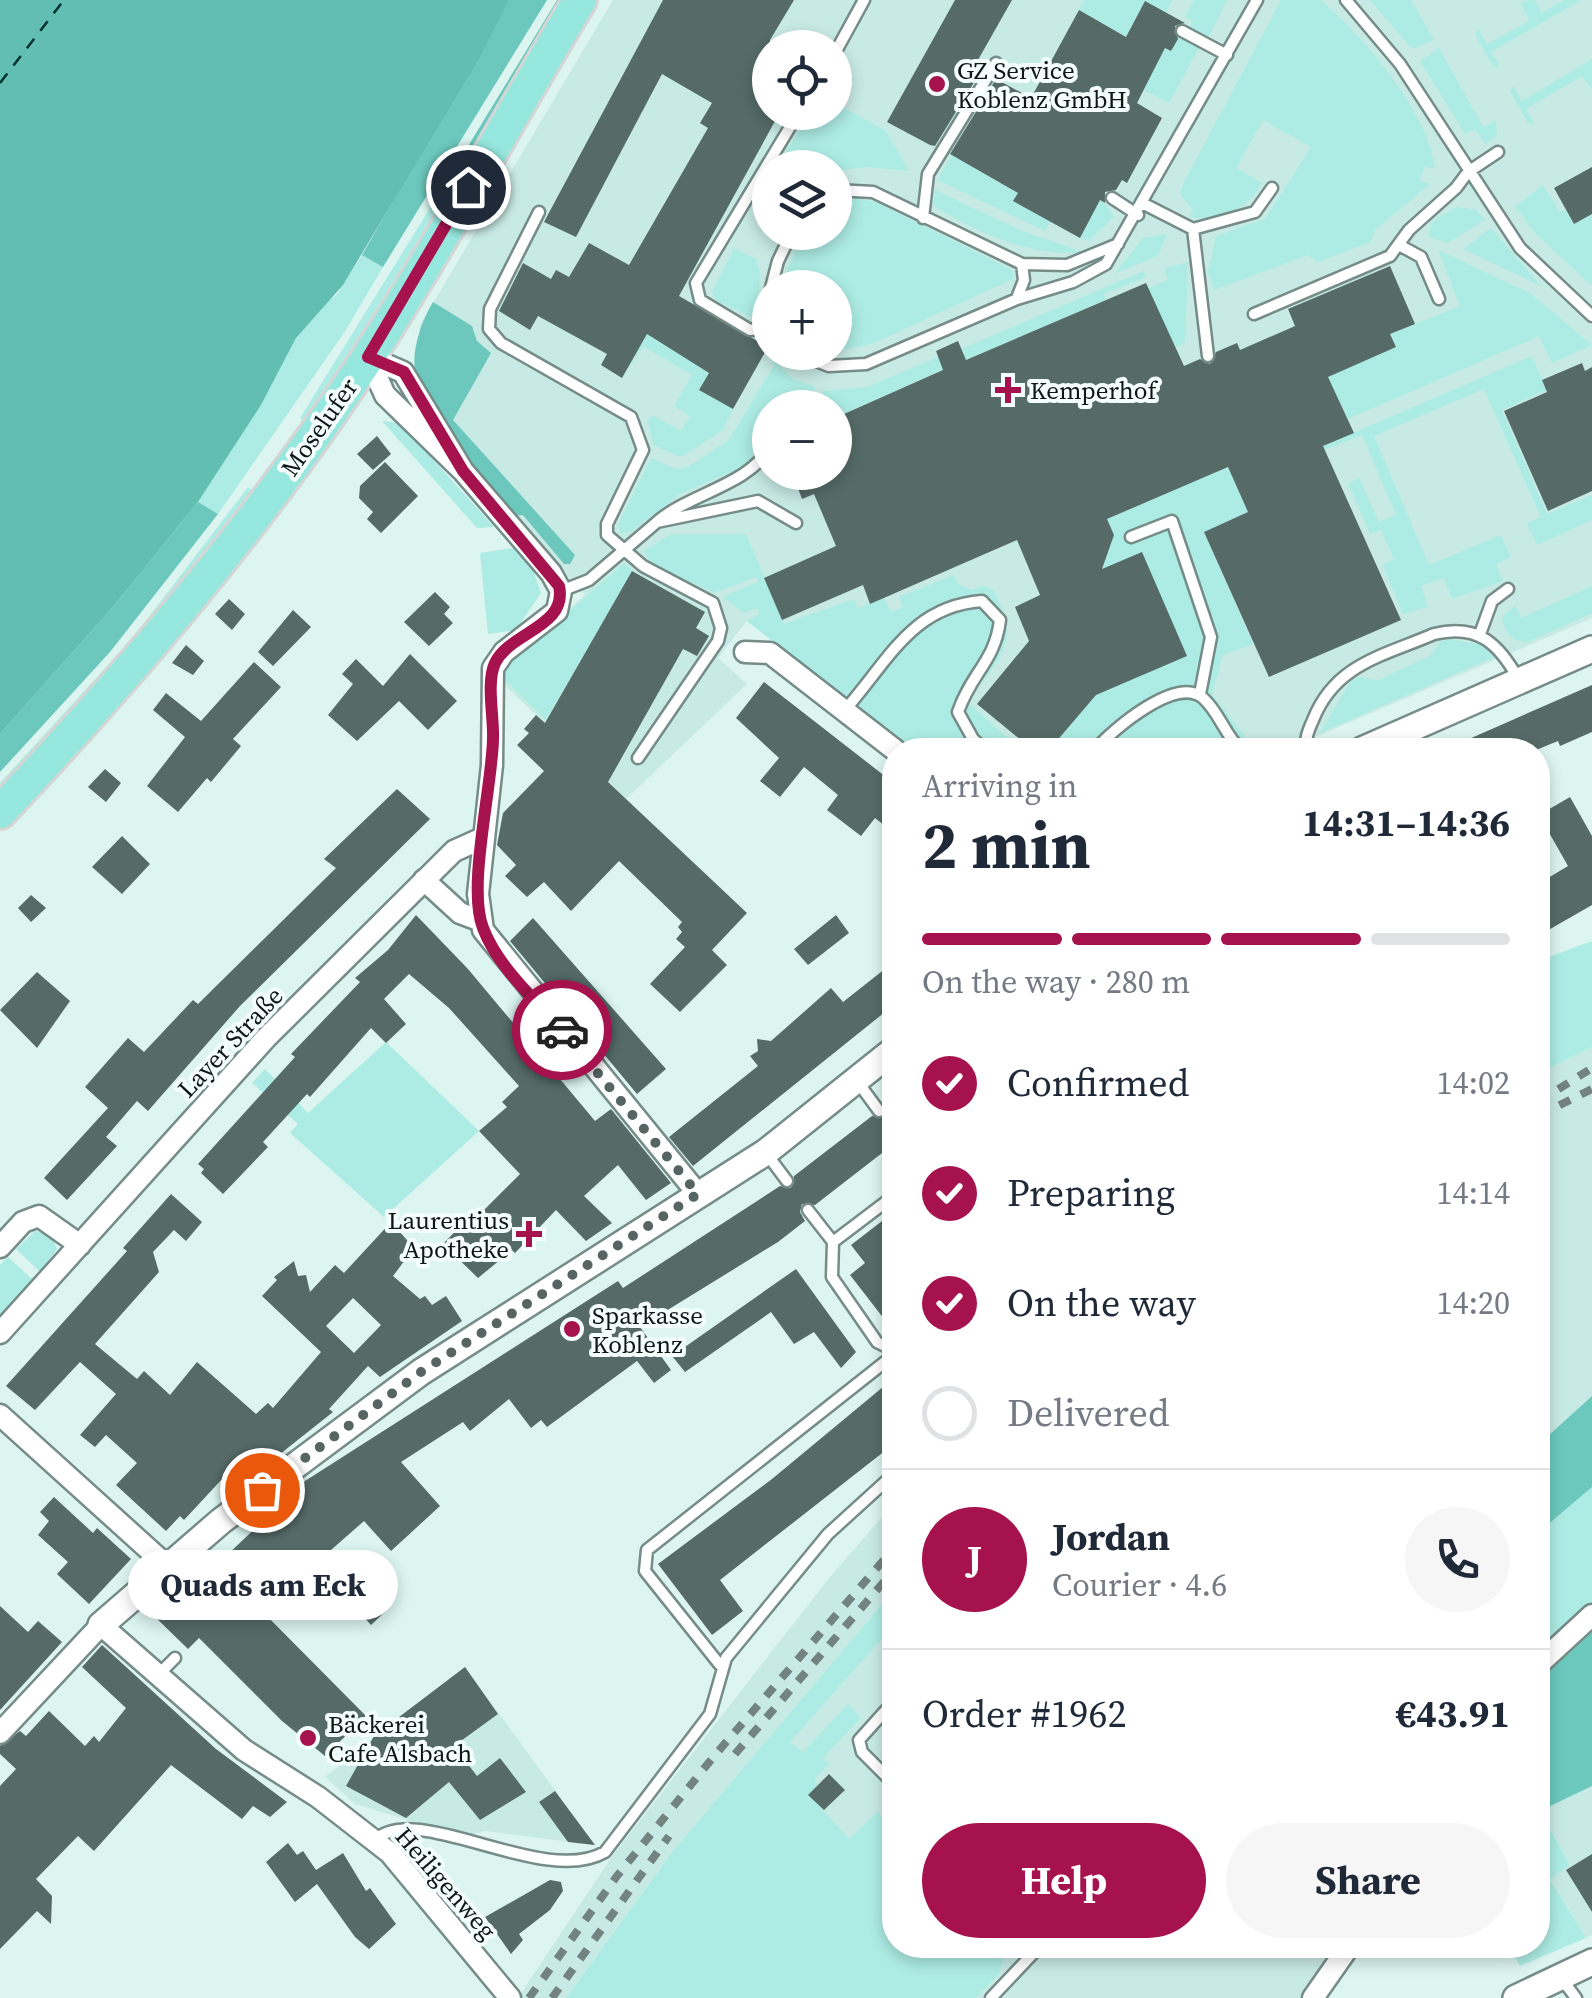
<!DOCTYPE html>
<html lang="en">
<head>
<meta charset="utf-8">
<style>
	body { margin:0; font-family:"Source Serif 4",serif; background:#f6f6f7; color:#1f2937; height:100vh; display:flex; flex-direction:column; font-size:38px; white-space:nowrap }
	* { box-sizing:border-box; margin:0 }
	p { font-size:32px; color:#747a83 }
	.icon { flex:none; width:55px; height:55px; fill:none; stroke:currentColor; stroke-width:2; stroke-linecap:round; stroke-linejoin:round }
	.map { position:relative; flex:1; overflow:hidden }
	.side { position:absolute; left:882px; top:738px; width:668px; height:1220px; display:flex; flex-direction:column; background:#fff; border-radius:40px; box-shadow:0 5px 15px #0003 }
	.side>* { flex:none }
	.buttons { position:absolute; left:752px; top:30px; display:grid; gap:20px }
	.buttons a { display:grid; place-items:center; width:100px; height:100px; border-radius:50%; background:#fff; box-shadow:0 5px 15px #0003; font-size:50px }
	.pin { position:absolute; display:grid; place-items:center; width:85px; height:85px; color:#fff; margin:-42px; border:5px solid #fff; border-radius:50%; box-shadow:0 2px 10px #0007 }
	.courier { position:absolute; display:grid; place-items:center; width:100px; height:100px; margin:-50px; border:8px solid #a6124d; border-radius:50%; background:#fff; color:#222; box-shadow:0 2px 12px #0007 }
	.bubble { position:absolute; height:70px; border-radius:35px; background:#fff; box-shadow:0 5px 15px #0003; font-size:32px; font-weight:700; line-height:70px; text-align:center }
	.headline em { font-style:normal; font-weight:700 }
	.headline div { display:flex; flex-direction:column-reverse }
	.headline { display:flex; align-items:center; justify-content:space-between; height:170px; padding:0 40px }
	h1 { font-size:65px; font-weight:700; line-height:75px }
	.bar { display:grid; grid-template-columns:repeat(4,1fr); gap:15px 10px; align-content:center; height:120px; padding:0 40px }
	.bar i { height:12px; border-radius:8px; background:#e0e1e3 }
	.bar .current { background:#a6124d }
	.bar p { grid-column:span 4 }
	.line { display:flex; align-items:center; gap:25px; padding:0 40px; border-top:2px solid #e0e1e3 }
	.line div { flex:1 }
	.round { display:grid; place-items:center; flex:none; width:105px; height:105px; border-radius:52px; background:#f6f6f7 }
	ol { padding:0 40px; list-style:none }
	li { display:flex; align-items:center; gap:30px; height:110px }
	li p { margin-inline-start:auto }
	li .icon { padding:10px; border-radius:50%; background:#a6124d; color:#fff; stroke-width:4 }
	li:last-child { color:#747a83 }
	li i { width:55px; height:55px; border:5px solid #e0e1e3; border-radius:50% }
	.cta { display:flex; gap:20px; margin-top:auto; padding:20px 40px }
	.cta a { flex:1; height:115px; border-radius:60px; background:#a6124d; color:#fff; font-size:40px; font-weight:700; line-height:115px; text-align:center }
	.cta a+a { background:#f6f6f7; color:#1f2937 }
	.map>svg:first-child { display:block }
	.built { fill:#c8eae5; fill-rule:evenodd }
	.green { fill:#adece4 }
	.forest { fill:#6cc8bd }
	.water { fill:#62beb3 }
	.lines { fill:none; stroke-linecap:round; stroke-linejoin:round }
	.ferry { stroke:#03322d; stroke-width:2.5; stroke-dasharray:12 10; stroke-linecap:butt }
	.building { fill:#566b68; fill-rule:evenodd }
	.service-casing { stroke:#758c88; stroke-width:15 }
	.minor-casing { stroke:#758c88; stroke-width:25 }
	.tertiary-casing { stroke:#758c88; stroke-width:30 }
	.primary-casing { stroke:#d4d5d5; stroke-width:38 }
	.service { stroke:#fff; stroke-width:10 }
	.minor { stroke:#fff; stroke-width:20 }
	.tertiary { stroke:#fff; stroke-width:25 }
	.primary { stroke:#96e8df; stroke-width:32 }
	.rail { stroke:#738380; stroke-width:8; stroke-dasharray:12 12; stroke-linecap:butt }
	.done { stroke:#566562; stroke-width:10; stroke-dasharray:0 18 }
	.route { stroke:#a6124d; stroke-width:12 }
	.poi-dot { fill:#a6124d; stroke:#f4fefd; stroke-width:4 }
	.labels { text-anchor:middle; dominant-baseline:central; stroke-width:8; stroke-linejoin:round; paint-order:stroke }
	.poi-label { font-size:25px; fill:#0e1715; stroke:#f4fefd; text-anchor:start }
	.street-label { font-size:25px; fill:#0e1715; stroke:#f4fefd }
</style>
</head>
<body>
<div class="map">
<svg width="1592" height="1998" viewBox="0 0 1592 1998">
	<rect width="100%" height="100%" fill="#dcf5f1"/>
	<!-- built -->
	<path class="built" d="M613,0H1592V618L1285,750H911L747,621L718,658L747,684L626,799L500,681L508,662L585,595L501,503L452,438L414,373L420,325ZM770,48H835V112H770ZM770,168H835V232H770ZM770,288H835V352H770ZM770,408H835V472H770Z
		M1592,1047V1396L1538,1445V1074Z
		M895,1502V1945H1341L1307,1998H761L670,1855L566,1998H518L613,1855L830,1577Z
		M465,1667L595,1845L485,1831L464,1837L355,1804L325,1777Z
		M1592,1786V1935L1586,1938L1550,1878L1570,1865L1540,1811Z"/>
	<!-- green -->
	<path class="green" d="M1085,0H1172L1166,13L1145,2L1130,28L1170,51L1178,37L1199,48L1169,103L1144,90L1160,56L1079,10Z
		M1194,0H1227L1208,38L1190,27L1192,21L1185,17Z
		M1281,0H1320C1361,33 1431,115 1435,169L1425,166L1420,181L1430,184L1375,230L1371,242L1318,262L1308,255L1214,290L1208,271L1216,236L1265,219L1311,147L1263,120L1236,168L1262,183C1248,209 1220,222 1190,217L1193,210L1180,194L1183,184Z
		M1370,0H1411L1434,40L1412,49Z
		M1529,0H1535L1542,13L1564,0H1581L1491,52L1500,67L1493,66L1475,34L1478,29L1487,44L1529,21L1521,4Z
		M1439,48L1483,127L1496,121L1497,136L1485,144L1475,129L1465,134L1420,61Z
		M1592,59V89L1582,76L1526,109L1534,124L1528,123L1510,91L1513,86L1522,101Z
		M835,103L886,131L909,171L867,167L835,171V168L794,167L781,161L809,113L835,112Z
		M952,155L1018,193L1014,201C1047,197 1096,180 1114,217L1088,241L1080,238L1084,231L1054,216L1045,231L937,180Z
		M448,179L454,183L306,422L300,418Z
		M1543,185L1560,212L1566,210L1574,224L1592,214V286L1537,235L1515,207Z
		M935,190L1022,231L1083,252C1033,258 974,232 933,205Z
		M855,198L876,202L1012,270L1015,278L872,344L835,351V288L782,287L783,280L803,233L835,232V202Z
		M1457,207L1476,210L1485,220L1448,243L1429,237L1431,222Z
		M1491,228L1541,286L1463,249Z
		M1167,234L1158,256L1114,274L1143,238Z
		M734,248L756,259L760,273L757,320L717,301L712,292Z
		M1438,250L1530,293L1592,345L1552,363L1539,336L1348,419L1335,392L1270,419L1264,405L1395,346L1390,334L1460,306Z
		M362,255L383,267L346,330L218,514L198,502L261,405L296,338L320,308L337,294Z
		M1188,262L1185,343L1175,348L1148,288L1168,280L1164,268Z
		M1144,271L1146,277L1104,294L1106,300L966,360L961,349Z
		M651,327L709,373L700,390L733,409L723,430L681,457L653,445L648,421L652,415L681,431L690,416L674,406L692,375L643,346L620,381Z
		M1532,356L1544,384L1552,388L1502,410L1547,514L1592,495V520L1537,545L1527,523L1541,517L1484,389L1374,436L1429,565L1501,535L1511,557L1496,564L1503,581L1452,599L1444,578L1421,586L1428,607L1403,614L1383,565L1394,559L1381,530L1370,534L1348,483L1359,478L1379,522L1396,515L1362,435L1325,450L1323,446Z
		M938,357L944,369L835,418V408H819L823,391L867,387Z
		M776,362L793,379L815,387L810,407L774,401L765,409L758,446L750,464L680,494L631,532L621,534L618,525L651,458L676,469L688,467L728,441Z
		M382,421L400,423L494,527L477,528Z
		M1228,467L1248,512L1204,532L1253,644L1223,655L1212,694L1255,750H1049L1096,695L1068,583L1114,535L1107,519Z
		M248,487L255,493L139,644L0,800V783L132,639Z
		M671,534H746L784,624L854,599L858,608L884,598L891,612L903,607L899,597L954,575L958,584L972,590L983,586L993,590C1023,642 999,661 966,701L1021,750H911L747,621L759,614L757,608L744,613L723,597L758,582L756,577L714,593L650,563L644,551Z
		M513,548L533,570L541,593L516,630L488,634L480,553Z
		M624,563L632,571L546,720L503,678L502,670Z
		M1592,586V613L1528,642C1514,643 1504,631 1502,618L1515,605L1521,618Z
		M1450,639L1481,645L1494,657L1320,733L1350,682L1359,677L1378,680L1430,656L1440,642Z
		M1592,941V1047L1538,1074V961Z
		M386,1042L479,1131L384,1217L290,1133L298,1124L252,1083L265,1069L308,1113Z
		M35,1231L52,1236L57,1249L40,1272L16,1249Z
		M8,1257L32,1279L0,1315V1265Z
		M1592,1487V1605L1538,1655V1533Z
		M895,1589V1624L790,1742L803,1752L848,1704L861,1718L823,1758L829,1764L814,1780L818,1785L809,1795L849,1839L877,1812L895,1829V1945H1006L999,1974L976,1998H566L670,1855Z
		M1538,1808L1570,1865L1550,1879L1586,1938L1520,1966L1508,1945H1538Z"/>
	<!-- forest -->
	<path class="forest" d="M509,0H547L383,267L362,255Z
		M557,0H567L454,183L448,179Z
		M433,302L472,326L477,341L491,353L453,420L575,555L570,564H564L523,515L512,516C488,490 424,408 416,376C410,353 421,322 433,302Z
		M198,502L218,514L110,652L0,772V734L113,607Z
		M1592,1396V1487L1538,1533V1445Z
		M1592,1624V1786L1540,1811L1538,1674Z"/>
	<!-- water -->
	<path class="water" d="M0,0H509L480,57L343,285L296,338L261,405L198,502L113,607L0,734Z"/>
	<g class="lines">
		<!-- ferry -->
		<path class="ferry" d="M0,83L64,0"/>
	</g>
	<!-- building -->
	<path class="building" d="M663,0H794L770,40V112H780L679,296L768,347L733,409L699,390L709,373L647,334L622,378L601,365L607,354L538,316L530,330L499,311L523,263L551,279L556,270L569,277L589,243L629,265L708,128L700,123L712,103L662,74L576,237L544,222Z
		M955,0H1012L974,67L981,71L935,146L930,145L887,122Z
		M1145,1L1185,23L1175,26L1178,39L1171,51L1165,48L1137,103L1162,118L1127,183L1122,180L1116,190L1105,192V203L1100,200L1080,238L1013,201L1018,193L950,154L996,79L1031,98L1079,10L1126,37Z
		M1592,167V214L1574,224L1554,188Z
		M1390,266L1415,324L1390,334L1396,347L1328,377L1354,433L1323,446L1401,620L1269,677L1204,532L1248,512L1228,467L1107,519L1114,535L1102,569L1142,552L1187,656L1096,695L1049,750H1033L977,704L1029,641L1015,607L1040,595L1017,540L870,604L863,585L782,620L764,578L836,546L814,494L802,499L792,472H835V418L943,370L936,351L958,341L966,360L1146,283L1184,366L1200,359L1210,364L1216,352L1237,343L1240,350L1295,326L1288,309Z
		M1582,363L1585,371L1592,367V491L1548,511L1504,411L1547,392L1542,380Z
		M377,436L391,454L373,470L357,454Z
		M385,462L418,496L381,533L367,519L373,512L359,498L360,486Z
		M632,571L705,612L696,628L709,636L697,656L683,649L608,782L747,913L712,950L727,965L680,1012L650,984L685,947L676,939L682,932L678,927L682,922L619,861L571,911L544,882L527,897L505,876L516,865L497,845L503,813L544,771L517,745L529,733L524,729L536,715L545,723Z
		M435,592L450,607L444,614L453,623L429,646L404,622Z
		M229,599L245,614L232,630L215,614Z
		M293,610L311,627L273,666L258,652Z
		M186,645L204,661L193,675L172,663Z
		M410,654L457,701L428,730L399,701L357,741L328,715L353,684L342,674L356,659L383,686Z
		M254,662L281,687L233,739L241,746L211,782L207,778L178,812L147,786L185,737L153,710L166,693L201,721Z
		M764,682L895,784V834L875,818L861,836L827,810L838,795L804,767L780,797L760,781L779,758L736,718Z
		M1592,685V732L1560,746L1558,741L1536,750H1444Z
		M105,769L121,783L106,802L88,787Z
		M397,789L430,819L240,1006L148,1111L137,1101L106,1137L117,1146L67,1200L44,1178L108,1108L85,1087L128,1038L144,1052L193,1000L198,1004L336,868L324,859Z
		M1570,797L1592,836V905L1538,936V884L1568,866L1539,815Z
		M122,836L150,864L122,894L92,867Z
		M31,895L46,908L31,922L18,908Z
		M416,915L468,969L595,1121L611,1109L671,1183L646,1200L618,1165L584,1196L612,1223L586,1241L556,1210L515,1253L512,1250L478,1278L443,1244L473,1213L477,1217L520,1174L479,1131L507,1107L502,1102L519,1086L449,1008L409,974L384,999L406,1024L386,1043L371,1028L310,1097L307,1094L263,1142L268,1147L223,1194L201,1173L204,1169L198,1164L295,1057L291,1054L360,982L355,978L388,950Z
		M836,915L849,933L808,965L794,949Z
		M533,918L666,1069L637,1094L510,941Z
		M895,961V1004L693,1166L669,1137L758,1066L750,1056L758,1051L757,1039L771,1041L831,988L843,1002Z
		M37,972L70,1001L37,1048L0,1010Z
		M895,1099V1143L815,1205L802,1204L800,1212L805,1221L778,1242L640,1327L671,1370L654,1383L637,1361L547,1427L541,1420L531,1428L509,1399L470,1431L463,1422L401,1462L440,1506L391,1551L364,1521L331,1550L387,1610L371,1625L330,1580L317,1593L288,1562L250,1599L366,1716L325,1756L282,1721L199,1638L188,1649L148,1610L214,1550L223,1559L305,1481L618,1281L623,1288L780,1186L791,1188L794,1176L872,1116L885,1117L886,1105Z
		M171,1194L202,1222L186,1241L174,1230L153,1252L159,1272L95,1344L137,1379L144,1371L170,1395L197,1362L256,1414L268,1403L273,1408L321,1352L262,1296L277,1280L274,1277L294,1261L298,1276L306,1275L310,1292L335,1265L344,1273L391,1222L414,1248L393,1276L420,1299L425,1296L432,1305L446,1296L462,1321L380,1377L368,1366L329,1409L333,1412L236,1489L224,1477L184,1520L180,1516L166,1531L116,1485L137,1463L106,1435L95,1447L80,1435L116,1394L80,1362L35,1410L6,1386L127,1251L123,1248ZM353,1298L381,1325L354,1353L326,1326Z
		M895,1211V1333L850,1275L865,1263L851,1245Z
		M796,1269L856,1352L841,1368L814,1332L794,1344L771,1312L685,1372L672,1356Z
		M895,1377V1443L720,1580L743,1611L712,1635L658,1564L772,1479Z
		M54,1497L93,1533L97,1528L131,1559L89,1604L57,1574L68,1562L38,1535L49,1521L40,1512Z
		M0,1606L28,1632L38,1621L62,1642L0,1710Z
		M102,1645L216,1749L287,1802L270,1817L253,1806L242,1819L171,1765L94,1851L78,1836L36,1879L52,1896L51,1924L37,1911L0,1949V1786L16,1769L0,1754V1746L20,1731L26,1736L49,1711L85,1746L94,1736L99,1742L126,1708L82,1667Z
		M465,1667L498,1714L454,1746L477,1776L500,1758L526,1792L480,1820L449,1782L406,1818L346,1786L374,1736Z
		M829,1774L845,1790L824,1810L808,1795Z
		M555,1791L572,1814L595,1845L568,1842L539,1802Z
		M288,1843L297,1855L303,1851L316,1870L343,1853L366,1891L370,1888L396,1924L369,1949L355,1937L317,1884L295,1902L266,1862Z
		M1592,1854V1912L1566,1870Z
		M550,1880L561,1882L563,1891L550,1910L519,1934L523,1940L511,1954L485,1917Z"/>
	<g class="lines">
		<defs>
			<path id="service" d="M1346,0L1400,64L1520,248L1592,316
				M1182,31L1227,55
				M835,53L864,0
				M835,190L873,192L1022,264L1067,265L1118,244
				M1112,198L1138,215
				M1144,204L1193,229L1255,212L1272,188
				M539,212L490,309L489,329L501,343L631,417L643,450L607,524V535L643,566L713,603L721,628L718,641L638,758
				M923,218L928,174L996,63
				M1193,229L1208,356
				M1399,245L1421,257L1439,299
				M771,288L778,261L792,232
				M1017,298L1024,280L1022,264
				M1254,314L1390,256L1409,230L1456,188L1468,172L1498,152
				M770,328L750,330L700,300L696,283L799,112
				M793,352L829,366L866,364L1017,299L1073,282L1106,264L1257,0
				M658,521C691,493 749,485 770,447
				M1131,537L1172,521L1211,637L1200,694
				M561,591L589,580L657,522L758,501L796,523
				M1480,634L1492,601L1508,589
				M844,711C888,662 911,606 982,601L1000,620C995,662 971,673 958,712L973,739L985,750
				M1095,750C1113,729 1177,675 1203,698C1219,712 1225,735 1241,750
				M1306,750C1305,739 1308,731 1313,720C1335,664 1383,656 1434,634C1478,623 1499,644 1519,680
				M857,1081L879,1111
				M766,1153L787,1181
				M808,1210L833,1242L832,1277L877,1342L895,1351
				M833,1242L895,1195
				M720,1665L645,1571L647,1550L895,1354
				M158,1675L175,1658
				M895,1700L859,1740L862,1752L895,1785
				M375,1840C418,1800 543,1888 605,1852L710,1714L726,1658L828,1534L895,1473
				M1561,1978L1576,1998
				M991,1998L1041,1945"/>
			<path id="minor" d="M463,471L403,372L368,357L385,395L463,471L551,573L561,591L557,611L504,652L493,668L492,765L478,894L483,930L698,1194
				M745,652L770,653L895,750
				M424,880L460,913L481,921
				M0,1247L23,1222L39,1216L80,1245
				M0,1333L266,1038L454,851L483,838
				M0,1415L166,1565
				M1538,1665L1592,1615
				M0,1733L101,1625L244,1750L318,1797L390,1853L510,1998
				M1313,1998L1350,1945"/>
			<path id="tertiary" d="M1362,750L1592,649
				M101,1625L221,1521L421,1372L766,1152L895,1049
				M1516,1998L1592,1962"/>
			<path id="primary" d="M0,812C133,671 260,522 367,359C442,243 508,119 580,0"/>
		</defs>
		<!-- service casing -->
		<use href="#service" class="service-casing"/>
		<!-- minor casing -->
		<use href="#minor" class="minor-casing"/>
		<!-- tertiary casing -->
		<use href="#tertiary" class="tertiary-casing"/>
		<!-- primary casing -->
		<use href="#primary" class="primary-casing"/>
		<!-- service -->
		<use href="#service" class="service"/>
		<!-- minor -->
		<use href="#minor" class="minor"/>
		<!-- tertiary -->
		<use href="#tertiary" class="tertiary"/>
		<!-- primary -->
		<use href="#primary" class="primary"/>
		<!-- rail -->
		<path class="rail" d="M1538,1102L1592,1068
			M1538,1116L1592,1089
			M735,1754L895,1569
			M529,1998L617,1876L715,1755L895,1547
			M552,1998L669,1836"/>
	</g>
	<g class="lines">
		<!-- done -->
		<path class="done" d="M262,1490L421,1372L698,1194L562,1030"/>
		<!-- route -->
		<path class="route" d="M468,187L368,357L404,372L463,471L559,586C568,627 510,632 495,663C486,683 494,717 493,739C492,788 467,887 483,928C497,966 536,1001 562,1030"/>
	</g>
	<!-- markers -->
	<g class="poi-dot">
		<circle cx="937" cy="84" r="10"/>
		<path d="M1003 375h10v10h10v10h-10v10h-10v-10h-10v-10h10z"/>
		<path d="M524 1219h10v10h10v10h-10v10h-10v-10h-10v-10h10z"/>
		<circle cx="572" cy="1329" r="10"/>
		<circle cx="308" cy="1738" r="10"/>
	</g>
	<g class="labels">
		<!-- poi labels -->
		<g class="poi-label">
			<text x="957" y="70">GZ Service<tspan x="957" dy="29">Koblenz GmbH</tspan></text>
			<text x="1030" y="390">Kemperhof</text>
			<text x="509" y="1220" text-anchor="end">Laurentius<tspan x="509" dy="29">Apotheke</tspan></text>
			<text x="592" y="1315">Sparkasse<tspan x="592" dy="29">Koblenz</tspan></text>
			<text x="328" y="1724">Bäckerei<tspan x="328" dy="29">Cafe Alsbach</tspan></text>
		</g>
		<!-- street labels -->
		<g class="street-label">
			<text transform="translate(319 427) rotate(-55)">Moselufer</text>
			<text transform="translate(230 1042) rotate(-47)">Layer Straße</text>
			<text transform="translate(446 1883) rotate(49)">Heiligenweg</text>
		</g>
	</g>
</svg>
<div class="buttons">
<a><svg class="icon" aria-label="locate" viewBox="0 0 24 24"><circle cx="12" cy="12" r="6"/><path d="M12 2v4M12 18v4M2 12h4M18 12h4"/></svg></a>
<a><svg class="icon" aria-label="layers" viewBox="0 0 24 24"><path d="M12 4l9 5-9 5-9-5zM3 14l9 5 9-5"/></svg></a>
<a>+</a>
<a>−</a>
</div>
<div class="pin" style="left:262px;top:1490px;background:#ea580c"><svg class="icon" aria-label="bag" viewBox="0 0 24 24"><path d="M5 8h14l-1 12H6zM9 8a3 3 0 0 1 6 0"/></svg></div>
<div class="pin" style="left:468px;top:187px;background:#1f2937"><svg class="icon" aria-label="home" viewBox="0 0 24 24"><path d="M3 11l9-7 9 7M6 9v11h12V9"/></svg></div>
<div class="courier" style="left:562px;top:1030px"><svg class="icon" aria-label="car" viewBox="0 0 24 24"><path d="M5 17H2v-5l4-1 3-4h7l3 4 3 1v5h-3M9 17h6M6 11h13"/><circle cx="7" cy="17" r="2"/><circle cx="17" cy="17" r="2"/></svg></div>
<div class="bubble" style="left:128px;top:1550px;width:270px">Quads am Eck</div>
<section class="side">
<div class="headline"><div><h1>2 min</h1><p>Arriving in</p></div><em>14:31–14:36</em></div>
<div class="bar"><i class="current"></i><i class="current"></i><i class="current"></i><i></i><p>On the way · 280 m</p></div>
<ol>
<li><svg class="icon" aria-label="check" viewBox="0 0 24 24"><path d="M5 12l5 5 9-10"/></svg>Confirmed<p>14:02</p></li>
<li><svg class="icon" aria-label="check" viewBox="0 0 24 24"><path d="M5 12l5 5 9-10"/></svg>Preparing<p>14:14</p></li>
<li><svg class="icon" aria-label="check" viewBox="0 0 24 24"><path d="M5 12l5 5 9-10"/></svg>On the way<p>14:20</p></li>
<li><i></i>Delivered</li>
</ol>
<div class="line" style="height:180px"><b class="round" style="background:#a6124d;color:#fff">J</b><div><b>Jordan</b><p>Courier · 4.6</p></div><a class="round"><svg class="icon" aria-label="phone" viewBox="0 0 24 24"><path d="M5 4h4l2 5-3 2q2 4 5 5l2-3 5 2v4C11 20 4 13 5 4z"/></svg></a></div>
<div class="line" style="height:130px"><div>Order #1962</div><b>€43.91</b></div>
<div class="cta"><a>Help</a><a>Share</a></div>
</section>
</div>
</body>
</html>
